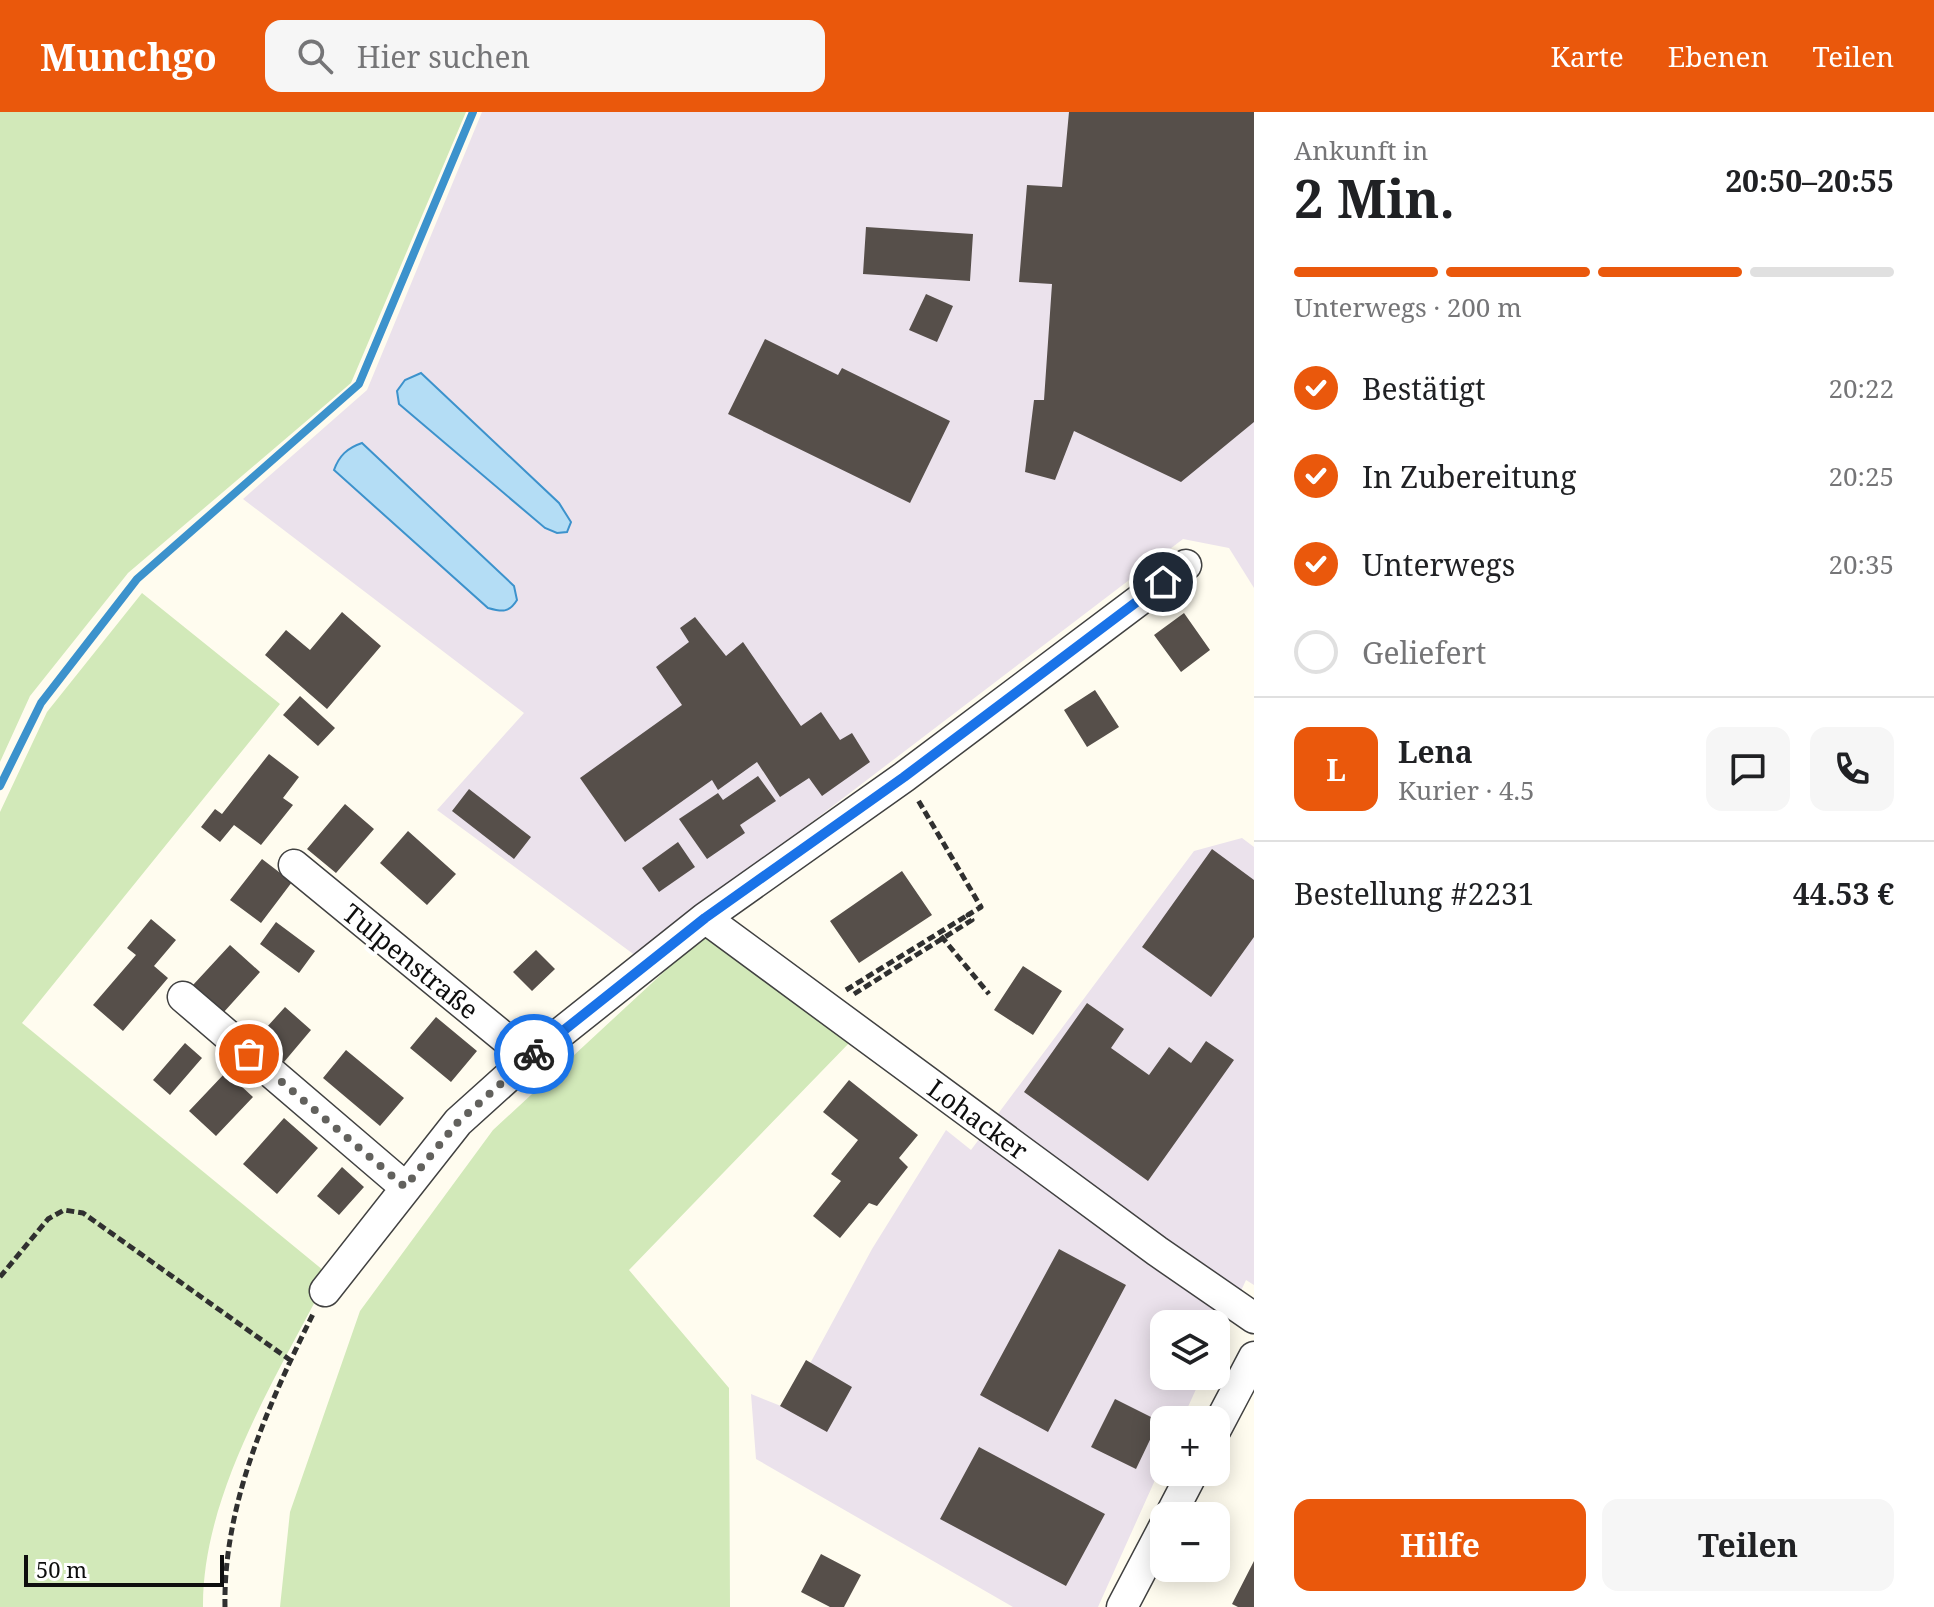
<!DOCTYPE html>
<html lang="de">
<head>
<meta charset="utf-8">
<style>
	body { margin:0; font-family:"Noto Serif",serif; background:#f6f6f6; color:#202124; height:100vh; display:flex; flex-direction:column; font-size:30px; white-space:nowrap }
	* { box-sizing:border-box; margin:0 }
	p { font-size:26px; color:#757577 }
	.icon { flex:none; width:44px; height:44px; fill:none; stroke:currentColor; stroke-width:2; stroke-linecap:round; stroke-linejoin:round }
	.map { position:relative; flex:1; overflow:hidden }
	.sheet { display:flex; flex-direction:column; background:#fff; width:680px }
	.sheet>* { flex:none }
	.controls { position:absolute; left:1150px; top:1198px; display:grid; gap:16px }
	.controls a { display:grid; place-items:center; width:80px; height:80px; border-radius:16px; background:#fff; box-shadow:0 4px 20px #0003; font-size:40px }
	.scale { position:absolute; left:24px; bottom:20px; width:200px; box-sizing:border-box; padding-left:8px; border:4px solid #0e0e0e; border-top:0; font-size:22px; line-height:28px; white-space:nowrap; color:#0e0e0e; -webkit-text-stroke:6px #fff; paint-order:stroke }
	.pin { position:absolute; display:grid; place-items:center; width:68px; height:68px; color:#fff; margin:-34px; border:4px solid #fff; border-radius:50%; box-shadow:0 2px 8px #0007 }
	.courier { position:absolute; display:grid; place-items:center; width:80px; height:80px; margin:-40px; border:6px solid #1a73e8; border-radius:50%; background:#fff; color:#222; box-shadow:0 2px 10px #0007 }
	.head em { font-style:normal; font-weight:700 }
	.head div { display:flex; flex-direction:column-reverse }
	.head { display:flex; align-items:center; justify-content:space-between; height:136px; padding:0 40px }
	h1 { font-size:52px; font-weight:700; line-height:60px }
	.bar { display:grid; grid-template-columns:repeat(4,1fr); gap:12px 8px; align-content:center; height:96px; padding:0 40px }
	.bar i { height:10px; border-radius:6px; background:#e0e0e0 }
	.bar .on { background:#ea580c }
	.bar p { grid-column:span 4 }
	.line { display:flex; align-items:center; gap:20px; padding:0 40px; border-top:2px solid #e0e0e0 }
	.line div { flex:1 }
	.round { display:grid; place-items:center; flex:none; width:84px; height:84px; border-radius:16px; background:#f6f6f6 }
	ol { padding:0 40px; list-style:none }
	li { display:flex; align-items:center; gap:24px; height:88px }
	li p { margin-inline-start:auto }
	li .icon { padding:8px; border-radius:50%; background:#ea580c; color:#fff; stroke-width:4 }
	li:last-child { color:#757577 }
	li i { width:44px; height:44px; border:4px solid #e0e0e0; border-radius:50% }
	.action { display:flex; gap:16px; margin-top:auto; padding:16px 40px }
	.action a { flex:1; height:92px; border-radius:16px; background:#ea580c; color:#fff; font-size:32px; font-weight:700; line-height:92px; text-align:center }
	.action a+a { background:#f6f6f6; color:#202124 }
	header { display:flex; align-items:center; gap:48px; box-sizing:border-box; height:112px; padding:0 40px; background:#ea580c; color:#fff }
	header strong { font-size:38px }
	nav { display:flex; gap:44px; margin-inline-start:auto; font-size:28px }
	.search { width:560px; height:72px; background:#f6f6f6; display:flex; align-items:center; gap:20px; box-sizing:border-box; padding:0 28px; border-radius:16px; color:#757577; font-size:30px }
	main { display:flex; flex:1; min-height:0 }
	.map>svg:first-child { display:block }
	.industrial { fill:#ebe2ec }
	.green { fill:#d2e9b9 }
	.water { fill:#b4ddf5; stroke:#3c92cc; stroke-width:2 }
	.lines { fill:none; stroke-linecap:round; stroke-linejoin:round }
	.stream { stroke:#3c92cc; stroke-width:8 }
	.building { fill:#564f4a }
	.minor-casing { stroke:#414141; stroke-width:33 }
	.path { stroke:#303030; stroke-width:5; stroke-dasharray:8 4; stroke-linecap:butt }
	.minor { stroke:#fff; stroke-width:30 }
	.done { stroke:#62615d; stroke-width:8; stroke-dasharray:0 14.4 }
	.route { stroke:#1a73e8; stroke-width:10 }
	.labels { text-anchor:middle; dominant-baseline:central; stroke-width:8; stroke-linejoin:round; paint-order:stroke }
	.street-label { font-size:26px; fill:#0e0e0e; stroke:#fff }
</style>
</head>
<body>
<header>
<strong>Munchgo</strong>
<div class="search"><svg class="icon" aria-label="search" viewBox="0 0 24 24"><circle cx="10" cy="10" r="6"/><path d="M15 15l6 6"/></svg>Hier suchen</div>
<nav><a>Karte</a><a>Ebenen</a><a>Teilen</a></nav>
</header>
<main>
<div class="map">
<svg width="1254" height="1495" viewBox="0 0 1254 1495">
	<rect width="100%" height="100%" fill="#fffcef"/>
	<!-- industrial -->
	<path class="industrial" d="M482,0H1254V476L1229,436L1183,427L636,844L437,698L524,601L243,387L367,278Z
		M1242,726L1254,735V1173L1246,1168L1216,1233V1212H1164V1264H1202L1182,1308H1164V1348L1098,1495H1013L756,1347L751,1282L786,1296L872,1137L946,1018L971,1038L1194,739Z"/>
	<!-- green -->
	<path class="green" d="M0,0H466L351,271L128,461L30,584L0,650Z
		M142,481L280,592L22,911L329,1163C278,1262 202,1382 203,1495H0V700L47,600Z
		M706,821L852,928L629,1158L729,1276L730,1495H280L290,1400L360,1199L493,1018Z"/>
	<!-- water -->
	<path class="water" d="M421,261L559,391L571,410L567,420L557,421L545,416L399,292L397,279L405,268Z
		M362,331L514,474L517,488C509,501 502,500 488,496L334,358C339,344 347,336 362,331Z"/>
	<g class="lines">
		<!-- stream -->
		<path class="stream" d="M0,674L41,591L137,467L359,272L473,0"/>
	</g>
	<!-- building -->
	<path class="building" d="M1069,0H1254V310L1181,370L1074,319L1055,368L1025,360L1034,288H1044L1052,172L1019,170L1027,73L1062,75Z
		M866,115L973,122L970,169L863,162Z
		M926,182L953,194L937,230L909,218Z
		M765,227L838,263L842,256L950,309L910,391L728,302Z
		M342,500L381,534L327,597L265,543L286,518L310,538Z
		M1184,501L1210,538L1181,560L1154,523Z
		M695,505L726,544L743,530L801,614L821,600L840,628L852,621L870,650L822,684L809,666L780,685L757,650L718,678L712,668L625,730L580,666L682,593L656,555L689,530L680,516Z
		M1095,578L1119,615L1087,635L1064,598Z
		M300,584L335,616L318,634L283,603Z
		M269,642L299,665L283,686L293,693L261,733L234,713L220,730L201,715L215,697L222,702Z
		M758,664L776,689L740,713L745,721L707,747L679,707L718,681L723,688Z
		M469,677L531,725L514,747L452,699Z
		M345,692L374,717L336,761L307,737Z
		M408,719L456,762L427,793L380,751Z
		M678,730L695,755L659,780L642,756Z
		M1212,737L1254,768V825L1211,885L1142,835Z
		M262,747L292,770L261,811L230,788Z
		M902,759L932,803L859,851L830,809Z
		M151,807L176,828L154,854L168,866L123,919L93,893L136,843L127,836Z
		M276,810L315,839L299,861L260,832Z
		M230,833L260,860L223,901L193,873Z
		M536,838L555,857L532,879L513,860Z
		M1023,854L1062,879L1033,923L994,898Z
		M1087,891L1124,917L1111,936L1149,963L1169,935L1191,951L1206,929L1234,948L1148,1069L1024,980Z
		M285,895L311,918L284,950L257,926Z
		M436,905L477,939L451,970L410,936Z
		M185,931L202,946L170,983L153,968Z
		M346,938L404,986L380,1014L323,966Z
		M226,960L253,985L216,1024L189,999Z
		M849,968L918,1023L899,1046L908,1055L877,1094L869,1091L840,1126L813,1104L841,1069L831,1062L858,1028L823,1000Z
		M284,1006L318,1036L277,1082L243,1052Z
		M342,1055L364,1075L339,1103L317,1084Z
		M1059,1137L1126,1173L1048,1320L980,1283Z
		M806,1248L852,1275L827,1320L780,1294Z
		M1115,1287L1159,1309L1136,1357L1091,1335Z
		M979,1335L1105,1402L1066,1474L940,1407Z
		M821,1442L861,1463L844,1495H830L801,1480Z
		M1254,1449V1495H1238L1232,1492Z"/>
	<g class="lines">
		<defs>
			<path id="minor" d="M294,753L529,946
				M705,806L1157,1139L1254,1206
				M183,885L405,1075
				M325,1179L458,1010L529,946L705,806L904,665L1186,453
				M1216,1317L1254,1245
				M1170,1404L1193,1360
				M1122,1495L1164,1415"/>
		</defs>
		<!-- minor casing -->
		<use href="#minor" class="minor-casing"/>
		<!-- path -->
		<path class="path" d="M941,824L989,882
			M846,878L968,803
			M854,882L972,808L968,803L981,795L918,688
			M0,1165L48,1107L64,1098L83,1101L290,1248
			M225,1495C223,1392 269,1291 314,1200"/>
		<!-- minor -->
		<use href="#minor" class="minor"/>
	</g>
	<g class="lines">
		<!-- done -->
		<path class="done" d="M249,942L405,1075L458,1010L534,942"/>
		<!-- route -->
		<path class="route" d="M534,942L705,806L904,665L1163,470"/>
	</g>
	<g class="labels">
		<!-- street labels -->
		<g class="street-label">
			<text transform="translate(411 849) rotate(39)">Tulpenstraße</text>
			<text transform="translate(978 1007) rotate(36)">Lohacker</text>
		</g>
	</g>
</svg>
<div class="controls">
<a><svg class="icon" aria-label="layers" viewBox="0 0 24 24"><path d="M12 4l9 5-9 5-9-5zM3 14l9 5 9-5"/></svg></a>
<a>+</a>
<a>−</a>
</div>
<div class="scale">50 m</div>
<div class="pin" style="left:249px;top:942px;background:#ea580c"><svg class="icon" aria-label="bag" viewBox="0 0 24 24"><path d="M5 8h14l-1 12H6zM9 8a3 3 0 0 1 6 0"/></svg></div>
<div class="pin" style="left:1163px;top:470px;background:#1f2937"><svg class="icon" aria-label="home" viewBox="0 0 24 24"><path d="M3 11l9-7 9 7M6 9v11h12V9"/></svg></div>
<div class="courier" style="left:534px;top:942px"><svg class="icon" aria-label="bike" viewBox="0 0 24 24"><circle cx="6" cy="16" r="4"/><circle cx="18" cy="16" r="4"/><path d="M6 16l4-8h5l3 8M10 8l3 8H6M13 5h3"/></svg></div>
</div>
<section class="sheet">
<div class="head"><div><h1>2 Min.</h1><p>Ankunft in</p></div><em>20:50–20:55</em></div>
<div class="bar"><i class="on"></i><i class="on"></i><i class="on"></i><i></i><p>Unterwegs · 200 m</p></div>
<ol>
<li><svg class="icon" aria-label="check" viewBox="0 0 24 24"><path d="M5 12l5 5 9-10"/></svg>Bestätigt<p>20:22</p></li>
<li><svg class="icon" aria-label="check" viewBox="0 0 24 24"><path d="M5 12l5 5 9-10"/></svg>In Zubereitung<p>20:25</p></li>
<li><svg class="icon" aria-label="check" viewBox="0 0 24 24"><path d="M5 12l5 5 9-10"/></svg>Unterwegs<p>20:35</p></li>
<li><i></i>Geliefert</li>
</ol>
<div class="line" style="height:144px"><b class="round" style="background:#ea580c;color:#fff">L</b><div><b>Lena</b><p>Kurier · 4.5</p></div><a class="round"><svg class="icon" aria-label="chat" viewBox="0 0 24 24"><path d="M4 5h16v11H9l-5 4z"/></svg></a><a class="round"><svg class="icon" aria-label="phone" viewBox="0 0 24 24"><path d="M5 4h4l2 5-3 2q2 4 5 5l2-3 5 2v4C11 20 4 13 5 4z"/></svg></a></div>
<div class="line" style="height:104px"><div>Bestellung #2231</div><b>44.53 €</b></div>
<div class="action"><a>Hilfe</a><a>Teilen</a></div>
</section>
</main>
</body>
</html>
